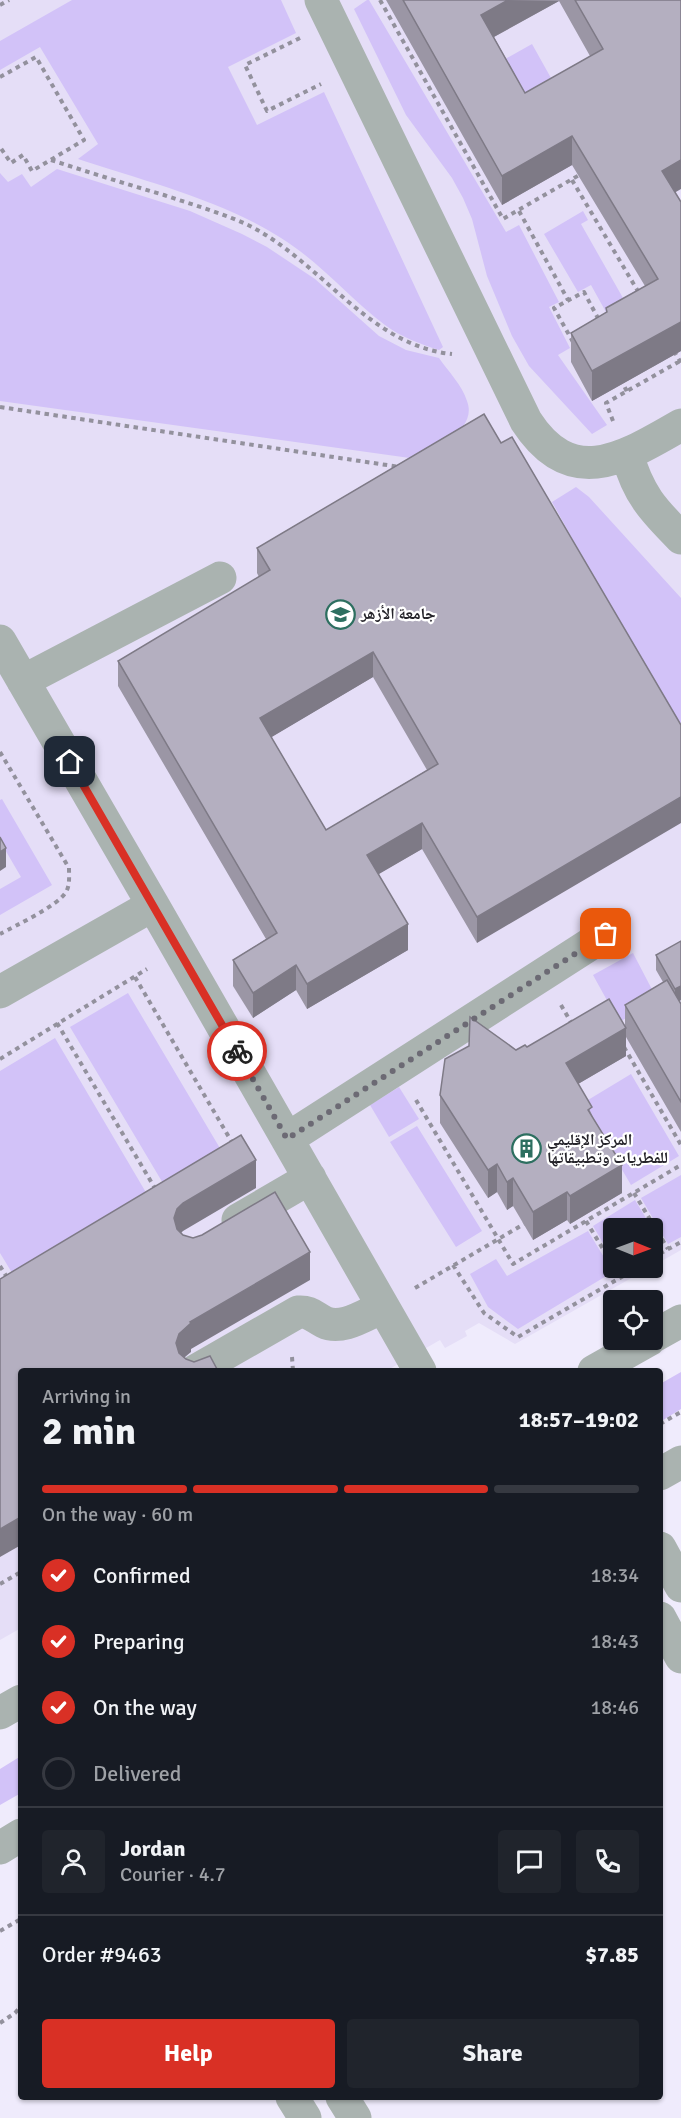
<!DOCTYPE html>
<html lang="en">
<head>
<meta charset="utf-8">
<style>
	body { margin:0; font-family:Signika,"Noto Naskh Arabic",sans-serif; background:#20242c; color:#f1f3f6; height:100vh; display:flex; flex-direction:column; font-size:22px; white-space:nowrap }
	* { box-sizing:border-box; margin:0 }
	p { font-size:20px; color:#9ea1a6 }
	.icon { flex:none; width:33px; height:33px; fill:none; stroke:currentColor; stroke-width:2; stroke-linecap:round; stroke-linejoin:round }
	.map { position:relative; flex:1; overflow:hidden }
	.side { position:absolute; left:18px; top:1368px; width:645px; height:732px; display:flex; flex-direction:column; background:#171b24; border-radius:6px; box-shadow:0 2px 4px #0004 }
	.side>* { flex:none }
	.needle { width:39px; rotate:91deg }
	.fabs { position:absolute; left:603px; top:1218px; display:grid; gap:12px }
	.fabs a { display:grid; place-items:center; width:60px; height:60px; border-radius:6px; background:#171b24; box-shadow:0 2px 4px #0004; font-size:30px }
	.pin { position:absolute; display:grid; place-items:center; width:51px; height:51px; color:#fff; margin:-26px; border-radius:12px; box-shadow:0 3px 9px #0006 }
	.courier { position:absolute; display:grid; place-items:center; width:60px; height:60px; margin:-30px; border:4px solid #d93025; border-radius:50%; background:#fff; color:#222; box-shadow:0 2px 8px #0007 }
	.overview em { font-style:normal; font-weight:700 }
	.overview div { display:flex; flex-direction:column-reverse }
	.overview { display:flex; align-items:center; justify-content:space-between; height:102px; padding:0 24px }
	h1 { font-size:39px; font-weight:700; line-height:45px }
	.bar { display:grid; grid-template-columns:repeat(4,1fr); gap:9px 6px; align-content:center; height:72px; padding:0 24px }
	.bar i { height:8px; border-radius:4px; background:#363941 }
	.bar .active { background:#d93025 }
	.bar p { grid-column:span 4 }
	.line { display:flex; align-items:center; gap:15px; padding:0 24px; border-top:2px solid #363941 }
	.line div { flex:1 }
	.round { display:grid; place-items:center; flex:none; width:63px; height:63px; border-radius:6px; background:#20242c }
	ol { padding:0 24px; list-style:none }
	li { display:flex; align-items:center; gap:18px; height:66px }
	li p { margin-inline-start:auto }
	li .icon { padding:6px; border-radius:50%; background:#d93025; color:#fff; stroke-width:4 }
	li:last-child { color:#9ea1a6 }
	li i { width:33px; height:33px; border:3px solid #363941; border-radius:50% }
	.button { display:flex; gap:12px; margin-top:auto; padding:12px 24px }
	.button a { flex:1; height:69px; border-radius:6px; background:#d93025; color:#fff; font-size:24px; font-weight:700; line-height:69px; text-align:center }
	.button a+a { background:#20242c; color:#f1f3f6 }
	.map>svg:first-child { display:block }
	.built { fill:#e5def7 }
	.green { fill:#d2c2f8 }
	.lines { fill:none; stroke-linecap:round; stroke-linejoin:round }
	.path { stroke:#93919d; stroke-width:4; stroke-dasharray:4.5 4.5; stroke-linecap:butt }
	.minor { stroke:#aab3b0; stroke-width:33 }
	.wall { fill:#9b96a5; fill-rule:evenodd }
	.shaded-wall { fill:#7e7a86 }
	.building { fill:#b4afc0; stroke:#7e7a86; stroke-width:1.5; fill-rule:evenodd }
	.done { stroke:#6c6a74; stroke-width:6; stroke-dasharray:0 10.8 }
	.route { stroke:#d93025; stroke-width:8 }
	.labels { text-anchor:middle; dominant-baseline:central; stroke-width:4.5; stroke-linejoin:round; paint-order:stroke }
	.poi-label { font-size:16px; font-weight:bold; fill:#25242a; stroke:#fff; text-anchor:start }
</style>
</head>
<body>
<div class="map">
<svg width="681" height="2118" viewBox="0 0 681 2118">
	<rect width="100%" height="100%" fill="#efebfc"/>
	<!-- built -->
	<path class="built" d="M0,0H681V1250L653,1266L652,1228H614V1268H649L515,1344L479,1323L465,1331L467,1336L445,1348L440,1340L386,1371H21V1628L0,1640Z"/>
	<!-- green -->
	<path class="green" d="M72,0H281L296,33L228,67L257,125L324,92L443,347L439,350C420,344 401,337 385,325C349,298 320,262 281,238C222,200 144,181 78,159L98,144L40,47L0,70V41Z
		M367,0H369L506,232L519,225L559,302L549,307L570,348L558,355L607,425L592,434L529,366L512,336L487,276L472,219L463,198L452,178L406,115L354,9Z
		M532,44L551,78L517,98L498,63Z
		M57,169L190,211L242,234L267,247L315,279L379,336L406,350L439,358C448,371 462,385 467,401C478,430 436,447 417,459L0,401V173L8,182L22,174L31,187Z
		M583,211L588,220L581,224L623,298L635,291L643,305L612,323L591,285L578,292L544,234Z
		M576,487L589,497L681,598V734L552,502Z
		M2,799L52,885L0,915V889L21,877L0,841V800Z
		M633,953L658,1001L619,1022L593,975Z
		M128,993L224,1155L167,1190L70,1027Z
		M55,1038L151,1201L17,1281L0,1253V1071Z
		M631,1074L679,1156L631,1185L583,1103Z
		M399,1087L419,1119L389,1137L370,1105Z
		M417,1126L482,1231L456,1247L390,1142Z
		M681,1175V1237L668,1244L641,1198Z
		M635,1200L652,1228H614L613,1260L593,1226Z
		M588,1231L613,1272L518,1329L488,1307L470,1274L496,1259L507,1276Z
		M681,1372V1409L660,1422V1384Z
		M21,1756V1793L0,1805V1769Z"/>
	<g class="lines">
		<!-- path -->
		<path class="path" d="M380,0L503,219L581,174
			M0,5L9,0
			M300,38L245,65L267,111L321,84
			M0,77L36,57L84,140L32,171L23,155L11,163L0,147
			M51,160C88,172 126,184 164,195C193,205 223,213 250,226C321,262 370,346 452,354
			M572,180L639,293
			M519,211L568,300
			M573,342L554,308L584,292L600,322
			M674,351L681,363
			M621,379L627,392
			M0,407L400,467
			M613,421L606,403L680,361
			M0,752L69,868C69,877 70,885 66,892C59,905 15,926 0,934
			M135,977L233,1144
			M561,1005L572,1024
			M57,1023L156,1190
			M624,1047L681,1145
			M0,1059L147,969
			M416,1100L513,1264L681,1165
			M634,1193L668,1249
			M586,1221L614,1267
			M652,1258L681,1242
			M453,1265L484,1313L518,1337L637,1268
			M0,1266L8,1279
			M415,1288L524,1224
			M292,1357L293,1371
			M660,1424L681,1412
			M0,1584L21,1572
			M0,1931L21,1919
			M0,2023L15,2013L21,2006"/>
		<!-- minor -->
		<path class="minor" d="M321,0L526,421C572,492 625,457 681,425
			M627,454C638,494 653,510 681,538
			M0,641L153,905L420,1371
			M23,681L220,578
			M0,992L153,905
			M287,1139L606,934
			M238,1220L310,1178
			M652,1337L681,1321
			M195,1371L298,1312C310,1311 314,1317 324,1322C342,1331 366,1314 383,1307
			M594,1371L649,1340
			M660,1474L681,1462
			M660,1548L681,1586
			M660,1618L681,1657
			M0,1713L21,1701
			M0,1848L21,1835
			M292,2097L305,2118
			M342,2097L355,2118"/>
	</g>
	<!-- wall -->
	<path class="wall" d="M386,0H681L675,192L681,202V351L592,401L571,362V333L606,313V308L645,286L572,165L502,205ZM559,1L590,56L525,93L494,37Z
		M484,414L477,943L422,849L378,874L408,950L307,1009L296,990L253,1018L233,986V960L266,939L118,686V661L259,577L257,573V548ZM373,677L427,770L326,830L271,737Z
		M656,955L681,1000L679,1001L681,1004V1132L626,1037V1056L578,1084L592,1115L622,1193L570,1224L567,1220L533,1240L513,1206L507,1210L497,1192L488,1198L440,1123V1095L516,1050L625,1026V1005L663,982L656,970Z"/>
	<!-- shaded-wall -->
	<path class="shaded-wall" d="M508,0L559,1L481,44V15Z
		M572,136V165L502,205V176Z
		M681,160V189L662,200V171Z
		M681,322V351L592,401V371Z
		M373,652V677L260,744V718Z
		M681,797V823L477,943V917Z
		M422,823V849L367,881V855Z
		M6,848V867L0,871V852Z
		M408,924V950L307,1009V984Z
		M296,965V990L253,1018V993Z
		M681,986V1000L675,1004V989Z
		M626,1028V1056L566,1091V1063Z
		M256,1160V1188L183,1231L177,1237L174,1218L177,1209L183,1203Z
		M497,1164V1192L488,1198V1170Z
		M622,1165V1193L570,1224V1196Z
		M513,1178V1206L507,1210V1182Z
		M567,1192V1220L533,1240V1212Z
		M310,1252V1280L191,1349V1352L179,1362L176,1343L179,1334L190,1322Z
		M21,1517V1545L0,1557V1529Z"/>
	<!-- building -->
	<path class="building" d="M403,0H508L481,15L525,93L603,49L575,0H681V160L662,171L681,202V322L592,371L571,333L607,312L606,308L658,279L572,136L502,176Z
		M484,414L501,443L512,437L681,725V797L477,917L422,823L367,855L408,924L307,984L296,965L253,993L233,960L277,933L118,661L270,570L257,548ZM373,652L438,764L326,830L260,718Z
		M0,837L6,848L0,852Z
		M681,941V986L675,989L656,955Z
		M667,980L681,1004V1102L625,1005Z
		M609,999L626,1028L566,1063L592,1107L588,1110L622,1165L570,1196L567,1192L533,1212L513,1178L507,1182L497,1164L488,1170L440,1095L445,1059L469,1046L470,1017L516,1050L525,1045L527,1047Z
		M241,1135L256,1160L183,1203L177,1209L174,1218L177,1229L183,1235L193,1238L202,1235L275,1192L310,1252L190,1322L191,1323L179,1334L176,1343L179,1353L186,1359L194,1362L210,1356L218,1371H21V1418L19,1419L21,1422V1517L0,1529V1279Z"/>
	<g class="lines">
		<!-- done -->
		<path class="done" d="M237,1051L287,1139L606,934"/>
		<!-- route -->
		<path class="route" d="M70,762L237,1051"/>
	</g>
	<!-- icons -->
	<defs>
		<symbol id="university-ring" viewBox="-11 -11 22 22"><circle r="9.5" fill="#fff" stroke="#2d6f60" stroke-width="1.5"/><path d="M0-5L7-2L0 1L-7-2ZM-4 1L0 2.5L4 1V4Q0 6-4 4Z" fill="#2d6f60"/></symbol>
		<symbol id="building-ring" viewBox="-11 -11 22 22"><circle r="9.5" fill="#fff" stroke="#2d6f60" stroke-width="1.5"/><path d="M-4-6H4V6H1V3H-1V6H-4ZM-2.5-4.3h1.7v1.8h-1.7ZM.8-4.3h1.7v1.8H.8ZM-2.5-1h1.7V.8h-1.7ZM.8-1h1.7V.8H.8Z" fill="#2d6f60"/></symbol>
	</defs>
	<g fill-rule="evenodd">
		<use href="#university-ring" x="324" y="598" width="33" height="33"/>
		<use href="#building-ring" x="510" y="1132" width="33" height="33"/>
	</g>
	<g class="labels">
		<!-- poi labels -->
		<g class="poi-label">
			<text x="361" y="614">جامعة الأزهر</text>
			<text x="547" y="1140">المركز الإقليمي<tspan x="547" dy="18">للفطريات وتطبيقاتها</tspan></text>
		</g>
	</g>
</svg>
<div class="fabs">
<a><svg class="needle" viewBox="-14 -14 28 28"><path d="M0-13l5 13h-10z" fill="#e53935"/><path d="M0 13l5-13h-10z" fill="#9ea1a6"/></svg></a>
<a><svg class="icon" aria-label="locate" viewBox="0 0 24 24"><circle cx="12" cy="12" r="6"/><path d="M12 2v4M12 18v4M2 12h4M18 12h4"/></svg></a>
</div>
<div class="pin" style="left:606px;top:934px;background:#ea580c"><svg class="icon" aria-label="bag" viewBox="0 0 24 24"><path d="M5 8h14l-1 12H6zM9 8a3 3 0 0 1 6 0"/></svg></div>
<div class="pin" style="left:70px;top:762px;background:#1f2937"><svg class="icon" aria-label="home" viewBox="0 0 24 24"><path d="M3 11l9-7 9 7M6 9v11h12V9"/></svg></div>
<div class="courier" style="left:237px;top:1051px"><svg class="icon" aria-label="bike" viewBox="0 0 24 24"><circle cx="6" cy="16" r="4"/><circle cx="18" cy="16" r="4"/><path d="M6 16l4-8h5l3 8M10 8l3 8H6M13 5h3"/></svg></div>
<section class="side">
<div class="overview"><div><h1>2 min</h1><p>Arriving in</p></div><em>18:57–19:02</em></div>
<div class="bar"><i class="active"></i><i class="active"></i><i class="active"></i><i></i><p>On the way · 60 m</p></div>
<ol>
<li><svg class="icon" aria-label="check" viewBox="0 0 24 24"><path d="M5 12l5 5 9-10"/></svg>Confirmed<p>18:34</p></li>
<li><svg class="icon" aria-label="check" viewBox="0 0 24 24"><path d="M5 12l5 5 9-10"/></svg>Preparing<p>18:43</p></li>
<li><svg class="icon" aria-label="check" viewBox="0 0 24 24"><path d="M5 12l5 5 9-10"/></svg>On the way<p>18:46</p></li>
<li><i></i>Delivered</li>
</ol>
<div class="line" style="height:108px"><a class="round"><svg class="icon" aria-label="person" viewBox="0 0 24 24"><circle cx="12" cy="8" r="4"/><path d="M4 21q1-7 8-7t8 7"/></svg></a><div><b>Jordan</b><p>Courier · 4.7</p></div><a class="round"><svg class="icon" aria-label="chat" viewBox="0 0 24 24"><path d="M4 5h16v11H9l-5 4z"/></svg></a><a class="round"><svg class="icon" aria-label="phone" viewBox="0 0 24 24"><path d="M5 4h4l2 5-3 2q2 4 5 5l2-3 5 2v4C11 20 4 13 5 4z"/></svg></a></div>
<div class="line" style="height:78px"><div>Order #9463</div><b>$7.85</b></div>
<div class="button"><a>Help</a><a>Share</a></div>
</section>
</div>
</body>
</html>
